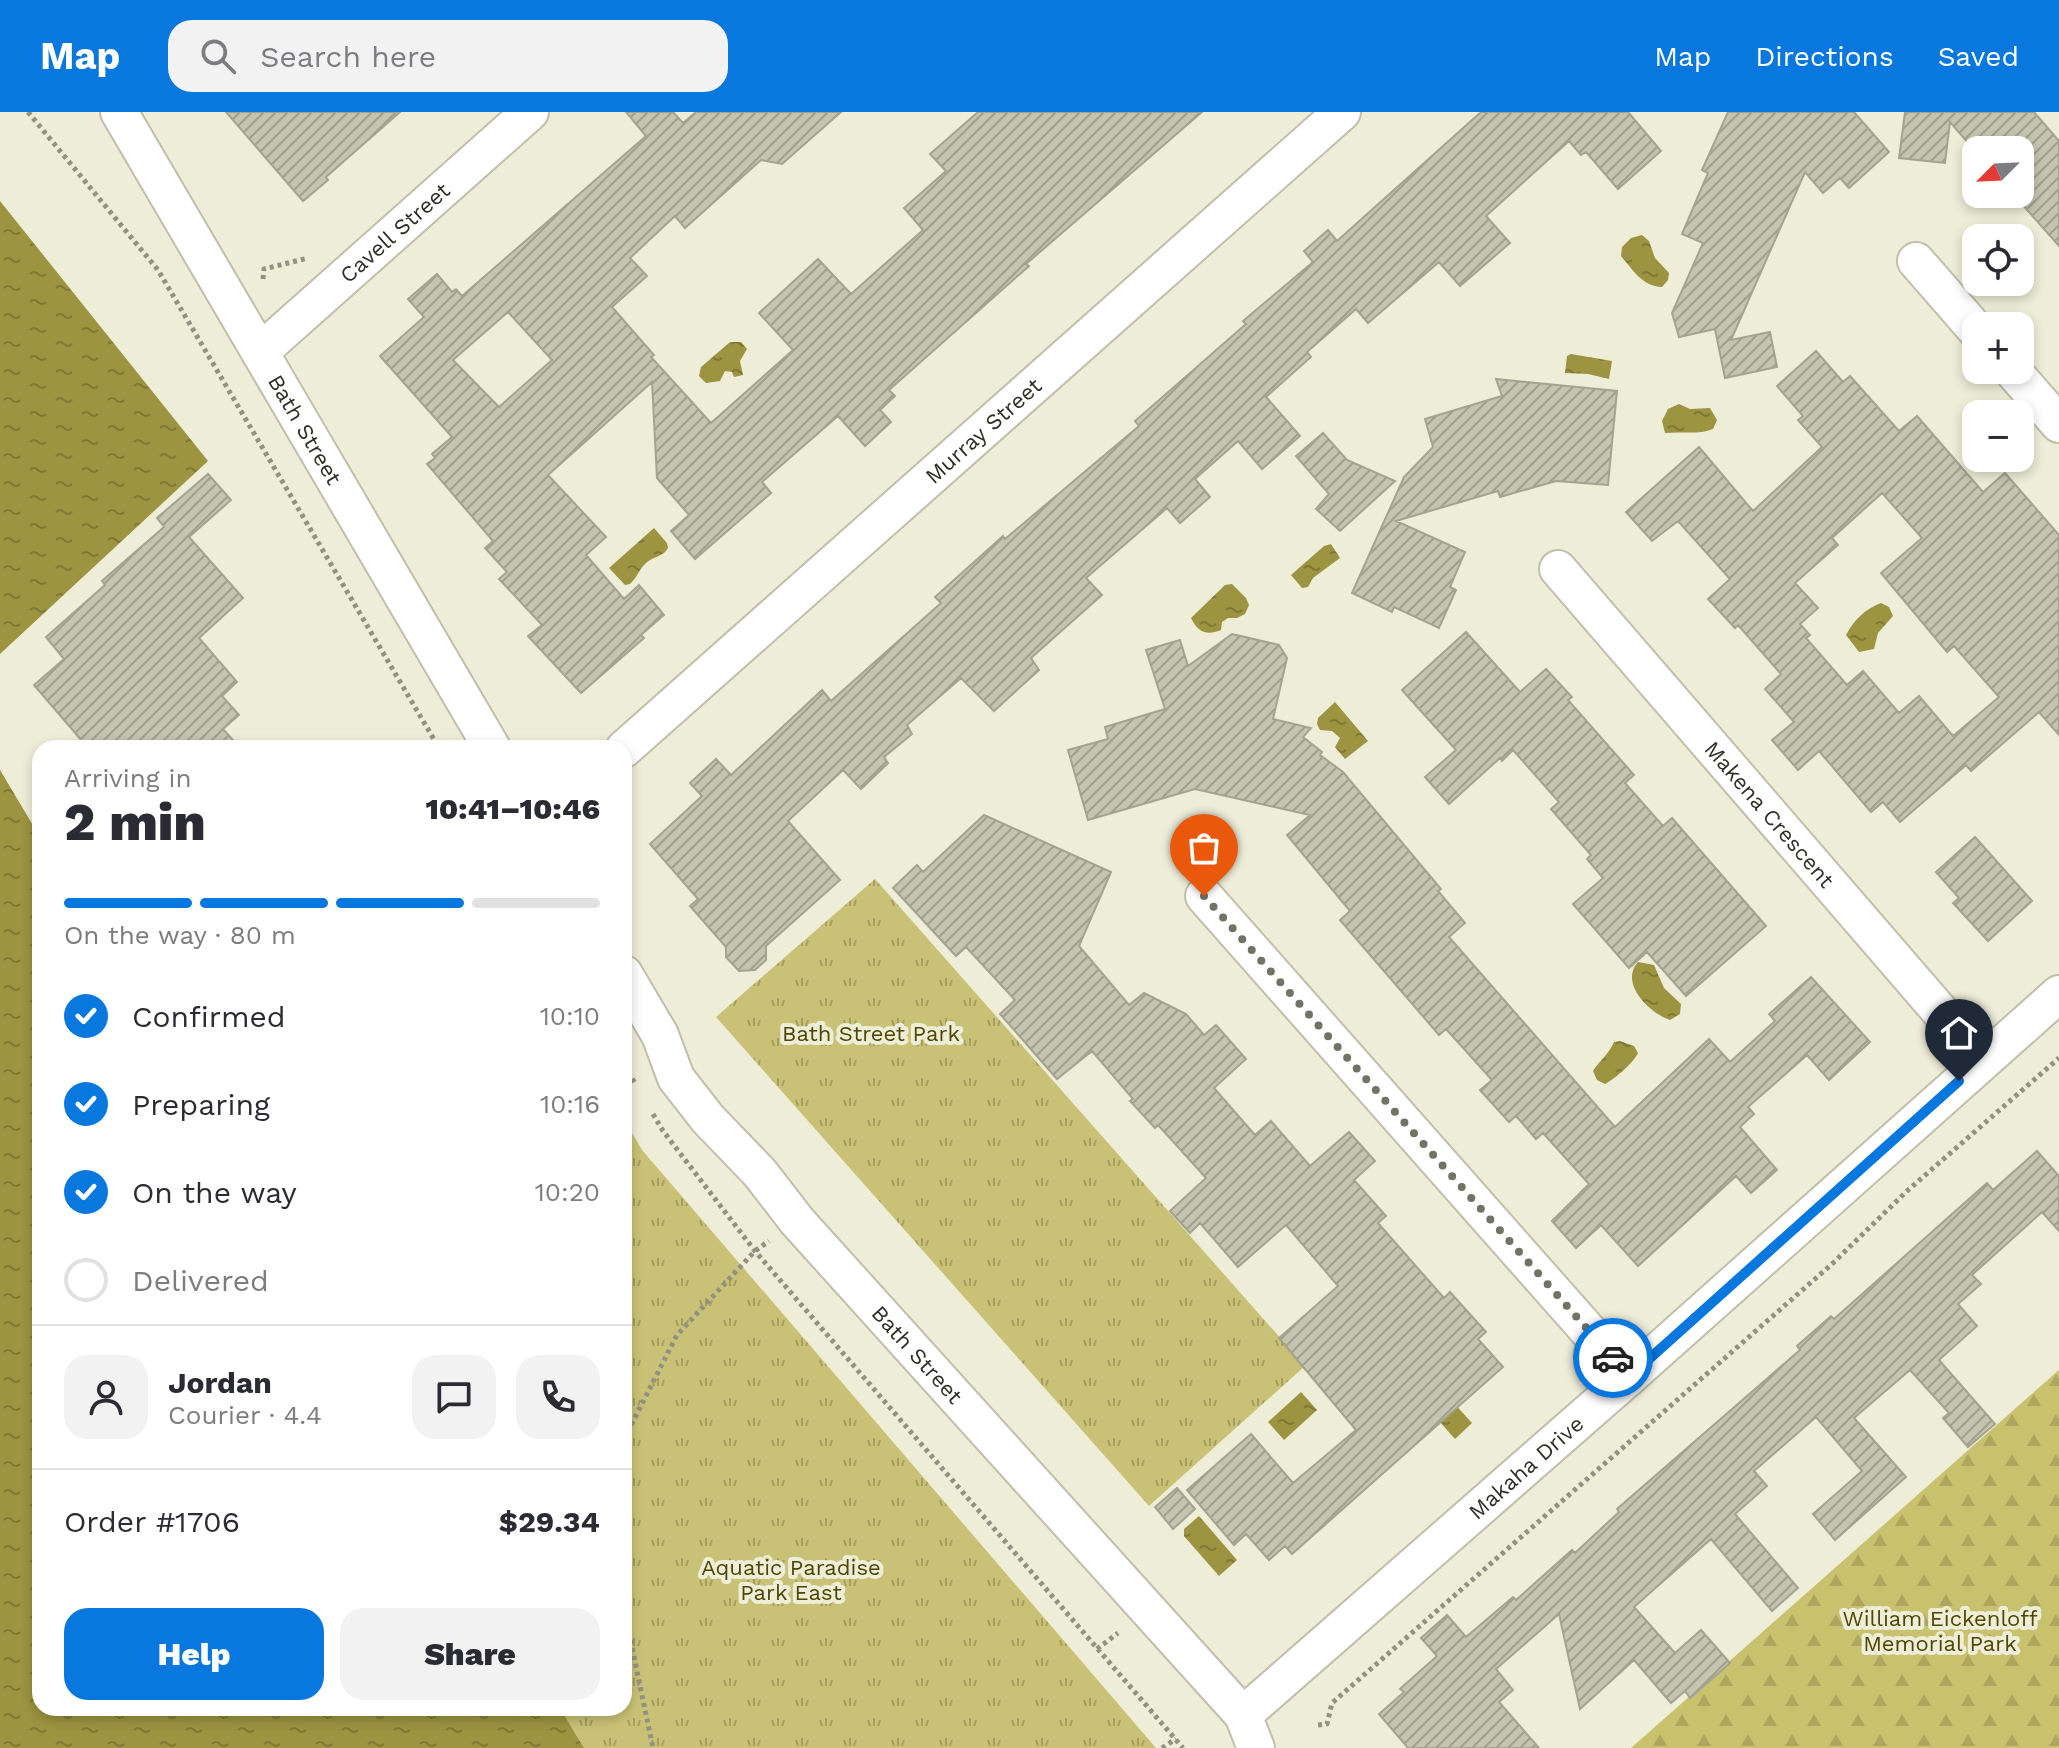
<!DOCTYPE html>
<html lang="en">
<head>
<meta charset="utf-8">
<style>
	body { margin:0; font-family:"Work Sans",sans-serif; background:#f2f2f3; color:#2b2b33; height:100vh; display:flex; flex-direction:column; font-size:30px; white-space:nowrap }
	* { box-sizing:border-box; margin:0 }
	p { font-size:26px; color:#7c7c81 }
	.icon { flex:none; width:44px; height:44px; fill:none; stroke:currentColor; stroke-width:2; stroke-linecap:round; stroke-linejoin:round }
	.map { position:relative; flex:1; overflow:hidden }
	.details { position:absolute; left:32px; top:628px; width:600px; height:976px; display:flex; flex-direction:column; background:#fff; border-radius:24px; box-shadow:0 4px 12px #0003 }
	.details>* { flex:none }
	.needle { width:52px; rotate:246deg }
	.fabs { position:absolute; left:1962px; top:24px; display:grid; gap:16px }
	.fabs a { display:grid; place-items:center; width:72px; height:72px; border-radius:16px; background:#fff; box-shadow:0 4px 12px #0003; font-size:40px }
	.pin { position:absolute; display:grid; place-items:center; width:68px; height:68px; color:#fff; margin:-82px -34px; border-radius:50% 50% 50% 0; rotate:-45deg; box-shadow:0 0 8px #0007 }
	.pin .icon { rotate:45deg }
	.courier { position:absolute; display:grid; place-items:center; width:80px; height:80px; margin:-40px; border:6px solid #0877de; border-radius:50%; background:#fff; color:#222; box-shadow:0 2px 10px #0007 }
	.head em { font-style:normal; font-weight:800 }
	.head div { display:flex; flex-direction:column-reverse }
	.head { display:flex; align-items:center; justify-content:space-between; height:136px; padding:0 32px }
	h1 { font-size:52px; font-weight:800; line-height:60px }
	.bar { display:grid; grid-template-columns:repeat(4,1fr); gap:12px 8px; align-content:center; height:96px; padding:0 32px }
	.bar i { height:10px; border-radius:6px; background:#e1e1e2 }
	.bar .on { background:#0877de }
	.bar p { grid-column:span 4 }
	.line { display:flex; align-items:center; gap:20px; padding:0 32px; border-top:2px solid #e1e1e2 }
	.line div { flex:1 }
	.round { display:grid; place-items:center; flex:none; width:84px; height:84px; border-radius:24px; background:#f2f2f3 }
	ol { padding:0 32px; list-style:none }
	li { display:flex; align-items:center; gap:24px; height:88px }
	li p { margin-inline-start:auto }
	li .icon { padding:8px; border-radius:50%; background:#0877de; color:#fff; stroke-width:4 }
	li:last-child { color:#7c7c81 }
	li i { width:44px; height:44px; border:4px solid #e1e1e2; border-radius:50% }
	.primary-button { display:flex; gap:16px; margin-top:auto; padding:16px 32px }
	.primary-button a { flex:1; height:92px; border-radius:24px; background:#0877de; color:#fff; font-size:32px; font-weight:800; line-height:92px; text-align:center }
	.primary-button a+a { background:#f2f2f3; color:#2b2b33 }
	header { display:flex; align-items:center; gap:48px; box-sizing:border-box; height:112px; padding:0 40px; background:#0877de; color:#fff }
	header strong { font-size:38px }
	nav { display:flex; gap:44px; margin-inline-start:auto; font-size:28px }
	.search { width:560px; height:72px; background:#f2f2f3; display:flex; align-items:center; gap:20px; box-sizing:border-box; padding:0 28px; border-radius:24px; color:#7c7c81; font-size:30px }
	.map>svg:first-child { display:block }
	.grass { fill:url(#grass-tufts) }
	.forest { fill:url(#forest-firs) }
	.water { fill:url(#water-ripples) }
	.building { fill:url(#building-hatch); stroke:#a4a390; stroke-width:2; fill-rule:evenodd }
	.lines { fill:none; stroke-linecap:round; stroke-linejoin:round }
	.street-casing { stroke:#c0bfac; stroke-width:40 }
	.path { stroke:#929283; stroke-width:5; stroke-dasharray:4 4; stroke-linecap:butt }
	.street { stroke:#fff; stroke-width:36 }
	.done { stroke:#727265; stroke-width:8; stroke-dasharray:0 14.4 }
	.route { stroke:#0877de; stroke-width:10 }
	.labels { text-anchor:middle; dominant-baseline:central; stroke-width:8; stroke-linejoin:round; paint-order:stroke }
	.street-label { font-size:22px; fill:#2f2f27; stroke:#eeedd8 }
	.park-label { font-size:22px; fill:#4d4701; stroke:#eeedd8 }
</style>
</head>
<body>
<header>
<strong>Map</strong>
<div class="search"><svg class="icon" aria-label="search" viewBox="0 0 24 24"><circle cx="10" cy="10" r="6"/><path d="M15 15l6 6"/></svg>Search here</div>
<nav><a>Map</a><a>Directions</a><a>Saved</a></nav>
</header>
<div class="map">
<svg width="2059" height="1636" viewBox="0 0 2059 1636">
	<defs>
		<pattern id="grass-tufts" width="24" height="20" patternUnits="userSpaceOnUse" patternTransform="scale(2)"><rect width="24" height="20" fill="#c9c276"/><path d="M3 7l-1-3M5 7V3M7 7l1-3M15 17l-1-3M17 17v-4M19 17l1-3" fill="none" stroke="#a49e61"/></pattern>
		<pattern id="forest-firs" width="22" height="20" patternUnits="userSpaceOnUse" patternTransform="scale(2)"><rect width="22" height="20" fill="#c8c16d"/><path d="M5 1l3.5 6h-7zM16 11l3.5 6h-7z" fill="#aca65e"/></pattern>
		<pattern id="water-ripples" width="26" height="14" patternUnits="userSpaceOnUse" patternTransform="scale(2)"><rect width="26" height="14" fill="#9c9440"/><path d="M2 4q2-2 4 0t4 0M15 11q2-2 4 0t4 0" fill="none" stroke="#807936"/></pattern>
		<pattern id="building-hatch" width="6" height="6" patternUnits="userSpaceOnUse" patternTransform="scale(2)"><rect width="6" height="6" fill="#c5c4b0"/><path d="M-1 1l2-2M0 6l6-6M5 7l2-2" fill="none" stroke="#a0a08f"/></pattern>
	</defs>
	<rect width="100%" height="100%" fill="#eeedd8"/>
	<!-- grass -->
	<path class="grass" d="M875,767L1305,1254L1149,1394L716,905Z
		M624,1007L642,1038L1156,1636H584L560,1596H624Z"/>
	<!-- forest -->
	<path class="forest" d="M2059,1258V1636H1631Z"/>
	<!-- water -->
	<path class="water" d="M0,89L208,349L0,542Z
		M1642,123L1649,129L1655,146L1669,161L1668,168L1662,175C1642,174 1633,158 1621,144L1622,135L1631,126Z
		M730,230H741L747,237L740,249L743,263L734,265L732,260L725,259L720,269L706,271L699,264L701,255Z
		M1571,242L1612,249L1609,267L1588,262L1565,261L1567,244Z
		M1679,292L1690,297L1710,296L1717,308L1713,317C1699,323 1681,319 1665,321L1662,309L1668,297Z
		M654,416L667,431L668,436C663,445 654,444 646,451C639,457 637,466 630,472L625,473L609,456Z
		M1331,432L1340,446L1313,466L1308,475L1302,476L1291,463L1324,434Z
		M1232,472L1246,486L1249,493L1245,502L1237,506H1228L1222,510L1221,518C1206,524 1198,520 1191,506L1225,473Z
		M1881,491L1889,495L1893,504L1878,521L1874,537L1859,540L1846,523C1854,508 1865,497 1881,491Z
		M1335,590L1368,629L1345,647L1335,635L1340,626L1332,619L1320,618L1317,612L1318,606Z
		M0,658L40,725V1596H560L584,1636H0Z
		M1638,850L1654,853L1664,876L1681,892L1680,902L1670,908C1649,901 1619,871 1638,850Z
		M1620,929L1634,934L1638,941C1634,950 1615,967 1605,972L1597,968L1593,959C1600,948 1609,942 1614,930Z
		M1442,1278L1472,1311L1455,1327L1425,1293Z
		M1301,1280L1317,1298L1284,1328L1268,1310Z
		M1199,1404L1237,1448L1219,1464L1184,1424V1417Z"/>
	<!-- building -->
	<path class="building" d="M226,0H400L326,65L328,68L303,89Z
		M626,0H673L683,11L696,0H841L782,52L761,48L685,116L675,104L630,146L647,164L612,195L654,243L651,245L711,311L793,238L759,201L818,147L851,182L923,118L904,96L946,59L930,42L978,0H1202L1026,152L1029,154L889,278L895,284L880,298L891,310L865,334L838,304L762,370L771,381L695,447L671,419L689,403L657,366L652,270L548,363L606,425L586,443L624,487L639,473L664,503L641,523L644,526L581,581L528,524L542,513L499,467L507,460L485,436L493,429L427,352L435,346L432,342L452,325L380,244L424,205L408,187L437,162L452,180L456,177L462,184L646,24ZM508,200L552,248L499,295L453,248Z
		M1481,0H1628L1661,39L1618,77L1586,40L1581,43L1569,29L1486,104L1510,131L1460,174L1439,150L1368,211L1356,197L1307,240L1311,245L1266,285L1300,324L1262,357L1238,329L1195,367L1210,385L1180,411L1167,396L1086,466L1102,483L1031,546L1039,558L994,599L961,566L907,613L912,622L884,645L888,651L861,677L843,658L788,709L840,768L766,834V848L755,858L739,859L726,845V835L690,794L698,787L650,732L702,684L690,671L716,647L731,663L822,578L831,589L941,491L935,485L1003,424L1005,427L1139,314L1135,309L1246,212L1243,209L1313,150L1304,139L1328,118L1337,129Z
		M1728,0H1854L1889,40L1849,76L1840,66L1823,81L1805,60L1731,228L1770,220L1777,255L1725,266L1715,217L1679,225L1672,201L1703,131L1682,122L1708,61L1702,58Z
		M1905,0H2034L2059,29V134L2013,82H2020V38L1976,40L1950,10L1945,51L1899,46Z
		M1816,239L1843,270L1850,264L1899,319L1917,304L1983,380L2005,361L2059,423V623L2039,600L1971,659L1966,653L1900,710L1883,690L1871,700L1819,639L1798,658L1772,628L1794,610L1765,577L1781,562L1738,513L1735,516L1708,487L1730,467L1678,409L1652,429L1626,400L1699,335L1753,399L1822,335L1798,308L1803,304L1777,274ZM1882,381L1922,426L1881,461L1947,540L1954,534L1999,585L1953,624L1919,584L1899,601L1863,559L1847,573L1806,526L1810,523L1800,512L1818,496L1795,471L1838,433L1832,426Z
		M1496,267L1617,279L1608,373L1556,369L1500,385L1498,379L1396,409L1465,440L1450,475L1456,478L1439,516L1394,495L1392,500L1352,481L1404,365L1433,335L1425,307L1502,284Z
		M1323,321L1347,348L1395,369L1340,419L1316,397L1329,382L1296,344Z
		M208,362L231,388L189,425L243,486L199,526L237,570L222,584L239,603L223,617L240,636H88L34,573L64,547L46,525L105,473L102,469L164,415L157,406Z
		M1466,520L1520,580L1546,557L1572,585L1568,588L1634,663L1625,671L1663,714L1672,706L1766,814L1686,884L1647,840L1629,856L1573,792L1603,766L1587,747L1591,743L1551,697L1559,690L1513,638L1502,649L1500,646L1449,692L1425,665L1456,638L1402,578Z
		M1232,522L1279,533L1287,546L1273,607L1311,616L1303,625L1322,640L1320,643L1343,660L1441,777L1438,779L1465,811L1449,825L1615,1015L1709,927L1730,950L1775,909L1769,902L1811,865L1870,930L1829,968L1807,943L1748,995L1754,1002L1740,1015L1777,1058L1751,1081L1736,1064L1638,1154L1601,1113L1576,1136L1552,1109L1589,1072L1543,1021L1536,1027L1516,1004L1509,1010L1480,978L1492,968L1446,917L1439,923L1340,808L1350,799L1287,723L1310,703L1195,677L1088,708L1068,638L1108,627L1105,615L1165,597L1146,538L1180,528L1188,554Z
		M984,703L1111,760L1079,834L1129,893L1144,881L1186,902L1204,923L1216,913L1246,947L1214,976L1255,1023L1271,1009L1310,1054L1349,1020L1375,1049L1354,1068L1386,1104L1378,1111L1444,1186L1450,1180L1486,1220L1478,1227L1503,1255L1292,1442L1285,1434L1269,1448L1246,1422L1234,1433L1187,1378L1251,1322L1293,1371L1356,1318L1279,1226L1338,1174L1286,1113L1238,1155L1200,1111L1190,1121L1170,1099L1206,1066L1158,1013L1155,1016L1130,989L1133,987L1092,939L1057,967L1000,902L1015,888L966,835L956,844L893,776L917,753L923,760Z
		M1975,725L2032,789L1988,829L1953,791L1959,786L1936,760Z
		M2037,1039L2059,1064V1119L2042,1100L1972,1163L1981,1172L1958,1192L1977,1214L1939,1248L1995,1312L1968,1335L1943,1306L1949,1301L1910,1258L1854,1306L1906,1365L1835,1428L1813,1402L1862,1359L1816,1305L1754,1359L1767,1374L1735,1402L1798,1476L1772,1499L1711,1427L1634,1495L1675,1541L1701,1518L1730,1551L1690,1586L1685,1579L1671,1591L1634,1548L1580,1597L1559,1502L1496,1557L1513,1578L1499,1590L1539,1636H1408L1379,1602L1404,1580L1400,1577L1437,1544L1421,1526L1447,1503L1466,1525L1513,1485L1516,1488L1572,1438L1575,1441L1619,1400L1617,1397L1800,1238L1797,1234L1831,1204L1834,1207L1987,1071L1993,1078Z
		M1177,1376L1195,1397L1173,1417L1155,1395Z"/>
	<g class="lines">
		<defs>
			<g id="street">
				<path id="s1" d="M119,0L492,636"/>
				<path d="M1916,149L1976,218"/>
				<path id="s2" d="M260,240L530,0"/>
				<path d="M2012,258L2059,312"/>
				<path id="s3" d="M1558,457L1982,948"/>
				<path id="s4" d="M624,637L1342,0"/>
				<path d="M1204,784L1629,1265"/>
				<path id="s5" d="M624,862L660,923L676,966L708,1007L760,1061L797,1109L1243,1603L1256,1636"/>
				<path id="s6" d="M1243,1603L1629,1265L2059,882"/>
			</g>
		</defs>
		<!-- street casing -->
		<use href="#street" class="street-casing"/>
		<!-- path -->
		<path class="path" d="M28,0L158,158L439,636
			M263,167L264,157L308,146
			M624,953L636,973
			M653,1002L663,1019L755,1139L1183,1636
			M624,1327L677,1223L755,1139L769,1129
			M624,1497L653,1636
			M1097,1537L1118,1521
			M1318,1613L1327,1612L1332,1591L1832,1152L1907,1079L2059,946
			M1162,1636L1176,1627"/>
		<!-- street -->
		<use href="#street" class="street"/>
	</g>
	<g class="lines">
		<!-- done -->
		<path class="done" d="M1204,784L1613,1246"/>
		<!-- route -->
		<path class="route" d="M1613,1246L1629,1265L1959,969"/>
	</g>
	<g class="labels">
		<!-- street labels -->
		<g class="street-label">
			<text stroke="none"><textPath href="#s2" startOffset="180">Cavell Street</textPath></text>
			<text stroke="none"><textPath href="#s1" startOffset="368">Bath Street</textPath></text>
			<text stroke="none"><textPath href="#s4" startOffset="480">Murray Street</textPath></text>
			<text stroke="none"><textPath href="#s3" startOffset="324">Makena Crescent</textPath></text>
			<text stroke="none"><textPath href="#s5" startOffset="484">Bath Street</textPath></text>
			<text stroke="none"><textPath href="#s6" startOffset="376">Makaha Drive</textPath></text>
		</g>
		<!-- park labels -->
		<g class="park-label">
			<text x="871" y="921">Bath Street Park</text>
			<text x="791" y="1455">Aquatic Paradise<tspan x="791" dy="25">Park East</tspan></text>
			<text x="1940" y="1506">William Eickenloff<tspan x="1940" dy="25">Memorial Park</tspan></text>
		</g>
	</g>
</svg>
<div class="fabs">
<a><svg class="needle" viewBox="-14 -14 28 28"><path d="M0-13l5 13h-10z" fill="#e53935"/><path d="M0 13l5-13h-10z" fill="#7c7c81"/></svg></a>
<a><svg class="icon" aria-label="locate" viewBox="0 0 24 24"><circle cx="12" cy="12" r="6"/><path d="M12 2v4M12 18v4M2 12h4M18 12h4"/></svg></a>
<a>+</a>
<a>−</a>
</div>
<div class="pin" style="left:1204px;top:784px;background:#ea580c"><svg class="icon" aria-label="bag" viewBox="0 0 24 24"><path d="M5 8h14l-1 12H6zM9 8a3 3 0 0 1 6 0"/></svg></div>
<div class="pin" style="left:1959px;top:969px;background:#1f2937"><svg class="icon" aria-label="home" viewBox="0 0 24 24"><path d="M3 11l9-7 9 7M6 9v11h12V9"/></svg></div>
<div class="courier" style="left:1613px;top:1246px"><svg class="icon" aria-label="car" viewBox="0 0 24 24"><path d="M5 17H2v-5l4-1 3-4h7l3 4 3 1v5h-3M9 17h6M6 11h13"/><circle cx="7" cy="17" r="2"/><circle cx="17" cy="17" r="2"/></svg></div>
<section class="details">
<div class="head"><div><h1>2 min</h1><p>Arriving in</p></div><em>10:41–10:46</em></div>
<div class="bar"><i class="on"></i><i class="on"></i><i class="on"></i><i></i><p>On the way · 80 m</p></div>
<ol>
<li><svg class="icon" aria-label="check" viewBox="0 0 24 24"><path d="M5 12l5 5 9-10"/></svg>Confirmed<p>10:10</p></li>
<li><svg class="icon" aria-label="check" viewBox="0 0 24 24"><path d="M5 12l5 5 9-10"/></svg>Preparing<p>10:16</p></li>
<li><svg class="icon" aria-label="check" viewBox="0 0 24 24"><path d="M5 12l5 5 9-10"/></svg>On the way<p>10:20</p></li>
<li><i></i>Delivered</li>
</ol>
<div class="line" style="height:144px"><a class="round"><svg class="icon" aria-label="person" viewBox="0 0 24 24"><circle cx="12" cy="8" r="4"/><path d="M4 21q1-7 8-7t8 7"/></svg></a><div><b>Jordan</b><p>Courier · 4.4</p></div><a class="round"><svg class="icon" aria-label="chat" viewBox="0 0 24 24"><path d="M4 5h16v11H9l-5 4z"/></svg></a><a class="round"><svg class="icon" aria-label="phone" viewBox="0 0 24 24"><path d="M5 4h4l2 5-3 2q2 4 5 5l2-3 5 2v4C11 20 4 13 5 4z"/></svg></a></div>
<div class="line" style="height:104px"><div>Order #1706</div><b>$29.34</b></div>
<div class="primary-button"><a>Help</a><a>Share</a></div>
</section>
</div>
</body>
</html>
